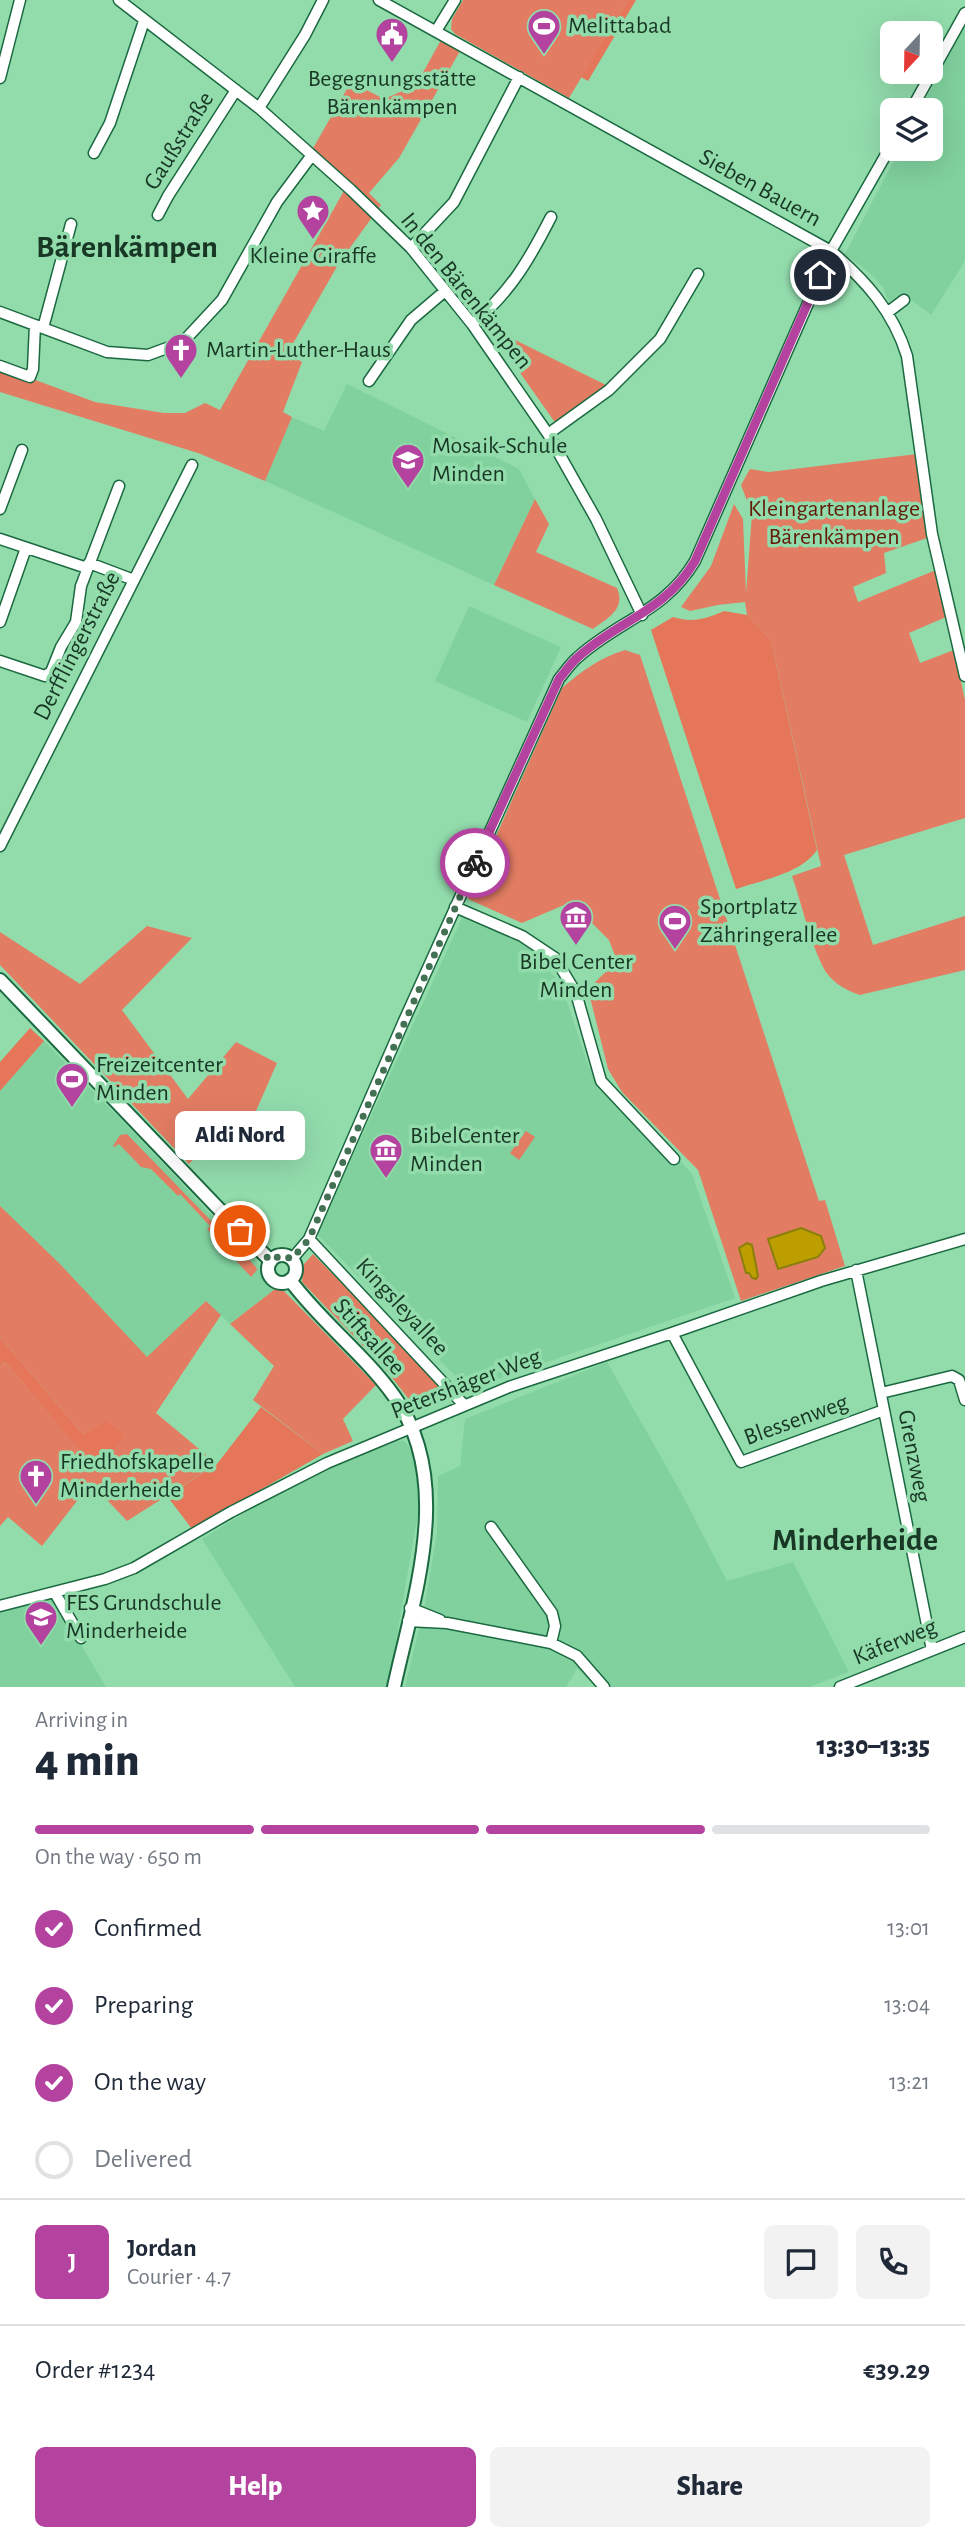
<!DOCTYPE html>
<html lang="en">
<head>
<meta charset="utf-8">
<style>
	body { margin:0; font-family:"Alegreya Sans",sans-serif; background:#f2f2f3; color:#1f2937; height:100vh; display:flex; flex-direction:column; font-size:26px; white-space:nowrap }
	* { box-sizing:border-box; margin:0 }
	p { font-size:23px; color:#747a83 }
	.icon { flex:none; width:38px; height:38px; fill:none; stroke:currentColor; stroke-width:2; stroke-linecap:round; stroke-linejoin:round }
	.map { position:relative; height:1687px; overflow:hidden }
	.drawer { display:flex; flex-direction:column; background:#fff; flex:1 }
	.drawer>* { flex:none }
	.needle { width:46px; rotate:202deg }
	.fabs { position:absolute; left:880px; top:21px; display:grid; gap:14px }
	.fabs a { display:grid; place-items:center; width:63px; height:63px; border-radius:10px; background:#fff; box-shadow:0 7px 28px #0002; font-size:35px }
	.pin { position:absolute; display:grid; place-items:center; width:60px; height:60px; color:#fff; margin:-30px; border:4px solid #fff; border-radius:50%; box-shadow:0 2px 7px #0007 }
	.courier { position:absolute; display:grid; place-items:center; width:70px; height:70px; margin:-35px; border:5px solid #b3439f; border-radius:50%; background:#fff; color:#222; box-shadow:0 2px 9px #0007 }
	.bubble { position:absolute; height:49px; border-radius:10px; background:#fff; box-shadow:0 7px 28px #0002; font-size:23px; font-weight:800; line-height:49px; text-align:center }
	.head em { font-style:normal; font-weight:800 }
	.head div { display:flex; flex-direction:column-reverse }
	.head { display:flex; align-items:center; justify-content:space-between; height:119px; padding:0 35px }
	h1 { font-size:46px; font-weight:800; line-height:52px }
	.bar { display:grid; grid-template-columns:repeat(4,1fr); gap:10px 7px; align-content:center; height:84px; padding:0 35px }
	.bar i { height:9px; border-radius:5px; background:#e0e1e3 }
	.bar .current { background:#b3439f }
	.bar p { grid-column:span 4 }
	.line { display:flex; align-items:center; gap:18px; padding:0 35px; border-top:2px solid #e0e1e3 }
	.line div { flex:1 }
	.round { display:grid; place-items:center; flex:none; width:74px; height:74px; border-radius:10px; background:#f2f2f3 }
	ol { padding:0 35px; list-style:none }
	li { display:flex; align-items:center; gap:21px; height:77px }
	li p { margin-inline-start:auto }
	li .icon { padding:7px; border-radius:50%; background:#b3439f; color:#fff; stroke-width:4 }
	li:last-child { color:#747a83 }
	li i { width:38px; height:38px; border:4px solid #e0e1e3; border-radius:50% }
	.cta { display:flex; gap:14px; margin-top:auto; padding:14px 35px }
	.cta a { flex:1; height:80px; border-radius:10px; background:#b3439f; color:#fff; font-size:28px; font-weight:800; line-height:80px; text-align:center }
	.cta a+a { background:#f2f2f3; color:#1f2937 }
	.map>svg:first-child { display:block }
	.built { fill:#80d19e }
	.green { fill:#e27d63 }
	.forest { fill:#e67659 }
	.water { fill:#bc9e00; stroke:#8b7f0b; stroke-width:2 }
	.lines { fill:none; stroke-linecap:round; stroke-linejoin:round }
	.minor-casing { stroke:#1b6940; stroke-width:13 }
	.major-casing { stroke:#1b6940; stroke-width:16 }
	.minor { stroke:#fff; stroke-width:10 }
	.major { stroke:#fff; stroke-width:12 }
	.done { stroke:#437154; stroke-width:7; stroke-dasharray:0 12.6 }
	.route { stroke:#b3439f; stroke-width:9 }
	.labels { text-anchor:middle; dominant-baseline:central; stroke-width:7; stroke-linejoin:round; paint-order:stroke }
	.poi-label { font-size:24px; fill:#183724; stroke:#92dcac; text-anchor:start }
	.street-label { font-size:24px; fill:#183724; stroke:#92dcac }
	.park-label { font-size:24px; fill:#621c09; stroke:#92dcac }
	.district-label { font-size:32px; font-weight:bold; fill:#183724; stroke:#92dcac }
</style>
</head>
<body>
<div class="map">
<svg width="965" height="1687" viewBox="0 0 965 1687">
	<rect width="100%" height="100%" fill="#92dcac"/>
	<!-- built -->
	<path class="built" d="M965,25V261L931,315L906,296L888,301L883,287L872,275L845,254L900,149H931V110H920Z
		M347,384L519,469L535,499L494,585L265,481L292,417L324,431Z
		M469,606L561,647L527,722L435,681Z
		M462,918L525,944L561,984L589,1068L610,1084L692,1174L735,1298L468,1389L317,1234Z
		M44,1041L130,1129L279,1286L230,1324L206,1301L147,1358L60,1265L0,1206V1091Z
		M607,1362L678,1487L727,1581L793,1562L849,1672L809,1687H596L577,1669L566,1687H405L425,1603L437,1533L438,1476L460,1466L465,1419Z
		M392,1440L404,1441L412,1451L421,1496L388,1687H295L202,1539L290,1485Z
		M52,1596L106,1687H0V1607Z"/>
	<!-- green -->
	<path class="green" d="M463,0H628L569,98L455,34L451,29L452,19Z
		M441,40L460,51L399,158L369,193L381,205L339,263L287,354L302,362L283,412L292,417L265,481L198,453L0,392V367L95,402L164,413H185L205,403L220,410L349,182L312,150L351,82L384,99L416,85Z
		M487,326L610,387L557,422L554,421Z
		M917,454L927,538L884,553L886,573L853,587L858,602L936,570L946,617L909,633L920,663L954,650L965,700V818L844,855L873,945L965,916V970L860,995C845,990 829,981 822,965C809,938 802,905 792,876L821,866L771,640L747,615L745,602L718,605L690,611L681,607L711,566L734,504L743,519L746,593L752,514L741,485L750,469L769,472Z
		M535,499L549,524L536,552L617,588C626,609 608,618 593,629L494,585Z
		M625,650L640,655L819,1201L825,1200L845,1266L741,1301L698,1170L622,1092L608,1069L588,989L617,961L609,940L571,902L522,923L468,899L562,688C582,671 599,658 625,650Z
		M147,926L192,938L122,1010L188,1099L236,1042L277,1063L242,1143L223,1127L189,1164L0,965V932L80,984Z
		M526,1131L535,1137L519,1160L510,1153Z
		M127,1134L256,1267L257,1270L251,1277L207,1229L210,1226L180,1194L178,1196L151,1169L141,1167L119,1144L114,1147L113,1146L120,1135Z
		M0,1206L60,1264L147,1357L206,1301L221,1315L156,1413L217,1464L127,1521L91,1483L42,1546L8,1517L0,1526V1367L5,1362L99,1472L84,1435L0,1337Z
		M313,1254L452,1395L423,1409L415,1407L386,1370L302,1282L304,1264Z
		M279,1286L376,1385L343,1419L353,1441L323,1454L253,1400L274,1366L230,1324Z"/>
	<!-- forest -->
	<path class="forest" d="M628,0H636L588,81L581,77Z
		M724,611L747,615L771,640L817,850C801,874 761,880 736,889L651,630L673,617C693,623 705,619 724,611Z
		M30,1028L44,1041L0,1091V1062Z
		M0,1337L84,1435L106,1421L124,1434L99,1473L5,1362L0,1367Z
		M261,1407L323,1454L192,1529L167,1496L217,1464Z"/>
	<!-- water -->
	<path class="water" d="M801,1228L821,1236L825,1248L818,1257L778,1269L768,1239Z
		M747,1243L752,1245L758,1276L756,1279L752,1278L749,1273H746L739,1248Z"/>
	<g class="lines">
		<defs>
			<path id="minor" d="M119,0L259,108L351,190L411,248L472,324L548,434L596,519L642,615
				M379,0L831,251C866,281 893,311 907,356L932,534L965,676
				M436,31L455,0
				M0,78L20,0
				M259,108L305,35L323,0
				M911,110L965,13
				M94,153L110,123L144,21
				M158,215L168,196L236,90
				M411,248L454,202L519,77
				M0,312L107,352L148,355L183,342L222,300L277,202L312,155
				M888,312L904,300
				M472,324C510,293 529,260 551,217
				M43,328L71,224
				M0,366L30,377L33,369L35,325
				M369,381L411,320L445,291
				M548,434L609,390L660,339L698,274
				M0,509L22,450
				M0,539L87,568
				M89,563L134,580
				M0,622L26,548
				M0,661L45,676L51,672L61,647L76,622L81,586L119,486
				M0,846L192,465
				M455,907L522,936L555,958L576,993L601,1081L674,1159
				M309,1239L464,1405
				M292,1259L309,1239L403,1023L559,679C565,672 570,664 577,658C617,621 665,612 695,561L831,251L892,144
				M856,1270L932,1650
				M672,1333L741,1462L884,1410
				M881,1393L952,1376L959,1380L965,1400
				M491,1527L552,1613L555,1626L551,1643
				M55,1593L81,1638
				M0,1606L105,1579L134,1568L231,1512L327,1463L509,1387L672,1333L821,1281L965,1239
				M410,1608L440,1620
				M408,1621L447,1623L551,1643L577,1656L604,1687
				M840,1687L965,1637"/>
			<path id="major" d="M0,980L240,1231L271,1261
				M268 1269a14 14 0 1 1 28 0a14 14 0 1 1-28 0Z
				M290,1280C321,1322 364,1354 394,1396C455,1481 414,1595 394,1687"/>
		</defs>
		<!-- minor casing -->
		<use href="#minor" class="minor-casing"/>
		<!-- major casing -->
		<use href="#major" class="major-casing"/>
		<!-- minor -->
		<use href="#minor" class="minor"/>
		<!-- major -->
		<use href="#major" class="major"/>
	</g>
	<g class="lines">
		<!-- done -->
		<path class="done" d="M240,1231L271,1261L281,1255L292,1259L309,1239L475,863"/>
		<!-- route -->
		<path class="route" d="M475,863L559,679C565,672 570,664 577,658C617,621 665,612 695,561L820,275"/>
	</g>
	<!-- icons -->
	<defs>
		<symbol id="stadium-pin" viewBox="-11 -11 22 30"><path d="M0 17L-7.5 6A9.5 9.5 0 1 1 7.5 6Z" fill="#b3439f" stroke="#92dcac"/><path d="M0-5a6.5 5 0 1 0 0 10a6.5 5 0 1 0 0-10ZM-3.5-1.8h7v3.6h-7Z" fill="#fff"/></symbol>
		<symbol id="civic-pin" viewBox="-11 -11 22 30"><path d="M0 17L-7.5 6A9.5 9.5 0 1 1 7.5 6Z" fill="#b3439f" stroke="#92dcac"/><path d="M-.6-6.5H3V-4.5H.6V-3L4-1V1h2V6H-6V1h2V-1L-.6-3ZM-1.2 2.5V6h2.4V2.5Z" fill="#fff"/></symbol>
		<symbol id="sight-pin" viewBox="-11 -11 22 30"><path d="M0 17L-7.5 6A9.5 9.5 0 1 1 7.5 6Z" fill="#b3439f" stroke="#92dcac"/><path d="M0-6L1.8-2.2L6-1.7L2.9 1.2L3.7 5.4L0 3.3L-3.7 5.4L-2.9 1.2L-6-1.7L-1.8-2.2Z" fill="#fff"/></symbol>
		<symbol id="church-pin" viewBox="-11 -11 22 30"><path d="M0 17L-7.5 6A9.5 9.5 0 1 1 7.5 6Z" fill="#b3439f" stroke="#92dcac"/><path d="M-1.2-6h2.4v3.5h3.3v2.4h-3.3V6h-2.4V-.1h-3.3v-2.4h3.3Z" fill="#fff"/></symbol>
		<symbol id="school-pin" viewBox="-11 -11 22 30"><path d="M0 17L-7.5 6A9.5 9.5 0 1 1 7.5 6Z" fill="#b3439f" stroke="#92dcac"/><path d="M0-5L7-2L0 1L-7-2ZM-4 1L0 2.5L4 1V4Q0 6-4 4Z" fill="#fff"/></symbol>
		<symbol id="museum-pin" viewBox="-11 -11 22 30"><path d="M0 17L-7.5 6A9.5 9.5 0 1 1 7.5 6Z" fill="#b3439f" stroke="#92dcac"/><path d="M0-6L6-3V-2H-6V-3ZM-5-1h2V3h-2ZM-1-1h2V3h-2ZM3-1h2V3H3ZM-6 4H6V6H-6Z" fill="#fff"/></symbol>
	</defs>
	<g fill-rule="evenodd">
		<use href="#stadium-pin" x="525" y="7" width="38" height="52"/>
		<use href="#civic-pin" x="373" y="15" width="38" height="52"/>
		<use href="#sight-pin" x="294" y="192" width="38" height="52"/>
		<use href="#church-pin" x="162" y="331" width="38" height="52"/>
		<use href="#school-pin" x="389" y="441" width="38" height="52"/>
		<use href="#museum-pin" x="557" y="898" width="38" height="52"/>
		<use href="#stadium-pin" x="656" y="902" width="38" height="52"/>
		<use href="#stadium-pin" x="53" y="1060" width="38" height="52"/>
		<use href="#museum-pin" x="367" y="1131" width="38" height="52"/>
		<use href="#church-pin" x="17" y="1457" width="38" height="52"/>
		<use href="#school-pin" x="22" y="1598" width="38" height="52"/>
	</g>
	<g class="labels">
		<!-- poi labels -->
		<g class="poi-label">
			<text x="568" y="26">Melittabad</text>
			<text x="392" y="79" text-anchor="middle">Begegnungsstätte<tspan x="392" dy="28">Bärenkämpen</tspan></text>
			<text x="313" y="256" text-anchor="middle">Kleine Giraffe</text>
			<text x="206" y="350">Martin-Luther-Haus</text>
			<text x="432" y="446">Mosaik-Schule<tspan x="432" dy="28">Minden</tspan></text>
			<text x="700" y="907">Sportplatz<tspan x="700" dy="28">Zähringerallee</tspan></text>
			<text x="576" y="962" text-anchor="middle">Bibel Center<tspan x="576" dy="28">Minden</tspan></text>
			<text x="96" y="1065">Freizeitcenter<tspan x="96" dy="28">Minden</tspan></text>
			<text x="410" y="1136">BibelCenter<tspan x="410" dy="28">Minden</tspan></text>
			<text x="60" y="1462">Friedhofskapelle<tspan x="60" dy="28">Minderheide</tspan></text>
			<text x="66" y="1603">FES Grundschule<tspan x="66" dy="28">Minderheide</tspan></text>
		</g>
		<!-- street labels -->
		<g class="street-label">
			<text transform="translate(179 141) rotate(-58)">Gaußstraße</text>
			<text transform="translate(760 188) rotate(29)">Sieben Bauern</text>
			<text transform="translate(466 291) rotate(51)">In den Bärenkämpen</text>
			<text transform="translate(77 646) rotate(-63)">Derfflingerstraße</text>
			<text transform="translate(402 1307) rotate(47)">Kingsleyallee</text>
			<text transform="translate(369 1337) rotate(48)">Stiftsallee</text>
			<text transform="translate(466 1384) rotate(-21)">Petershäger Weg</text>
			<text transform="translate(796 1420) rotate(-20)">Blessenweg</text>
			<text transform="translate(914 1456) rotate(79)">Grenzweg</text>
			<text transform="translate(895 1642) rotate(-22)">Käferweg</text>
		</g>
		<!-- park labels -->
		<g class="park-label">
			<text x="834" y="509">Kleingartenanlage<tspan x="834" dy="28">Bärenkämpen</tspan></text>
		</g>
		<!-- district labels -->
		<g class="district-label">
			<text x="127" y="247">Bärenkämpen</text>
			<text x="855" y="1540">Minderheide</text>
		</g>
	</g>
</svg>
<div class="fabs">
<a><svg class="needle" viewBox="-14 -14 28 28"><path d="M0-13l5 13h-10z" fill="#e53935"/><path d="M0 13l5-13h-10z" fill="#747a83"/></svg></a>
<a><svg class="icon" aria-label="layers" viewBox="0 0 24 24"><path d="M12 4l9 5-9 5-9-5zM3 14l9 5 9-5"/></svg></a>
</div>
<div class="pin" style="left:240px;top:1231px;background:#ea580c"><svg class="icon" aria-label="bag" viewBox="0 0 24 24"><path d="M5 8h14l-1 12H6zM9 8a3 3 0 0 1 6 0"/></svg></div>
<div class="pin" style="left:820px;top:275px;background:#1f2937"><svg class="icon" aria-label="home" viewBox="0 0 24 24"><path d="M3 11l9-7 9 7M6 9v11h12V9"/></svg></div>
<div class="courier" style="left:475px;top:863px"><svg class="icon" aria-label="bike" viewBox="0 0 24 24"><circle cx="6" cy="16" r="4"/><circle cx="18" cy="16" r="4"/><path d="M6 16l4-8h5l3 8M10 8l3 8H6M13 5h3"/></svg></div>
<div class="bubble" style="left:175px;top:1111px;width:130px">Aldi Nord</div>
</div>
<section class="drawer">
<div class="head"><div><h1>4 min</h1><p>Arriving in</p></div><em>13:30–13:35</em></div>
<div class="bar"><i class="current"></i><i class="current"></i><i class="current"></i><i></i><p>On the way · 650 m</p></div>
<ol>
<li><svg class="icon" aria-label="check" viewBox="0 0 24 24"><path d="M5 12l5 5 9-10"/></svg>Confirmed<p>13:01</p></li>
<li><svg class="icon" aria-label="check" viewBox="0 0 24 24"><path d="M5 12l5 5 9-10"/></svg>Preparing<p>13:04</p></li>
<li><svg class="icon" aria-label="check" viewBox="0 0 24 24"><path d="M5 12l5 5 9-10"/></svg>On the way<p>13:21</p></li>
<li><i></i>Delivered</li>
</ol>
<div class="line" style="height:126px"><b class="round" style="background:#b3439f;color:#fff">J</b><div><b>Jordan</b><p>Courier · 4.7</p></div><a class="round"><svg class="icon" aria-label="chat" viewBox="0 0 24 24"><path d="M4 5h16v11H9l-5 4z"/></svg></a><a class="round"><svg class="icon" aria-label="phone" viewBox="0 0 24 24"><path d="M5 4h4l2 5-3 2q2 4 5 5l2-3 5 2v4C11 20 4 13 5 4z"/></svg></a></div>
<div class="line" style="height:91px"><div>Order #1234</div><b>€39.29</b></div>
<div class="cta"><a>Help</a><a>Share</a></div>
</section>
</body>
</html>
